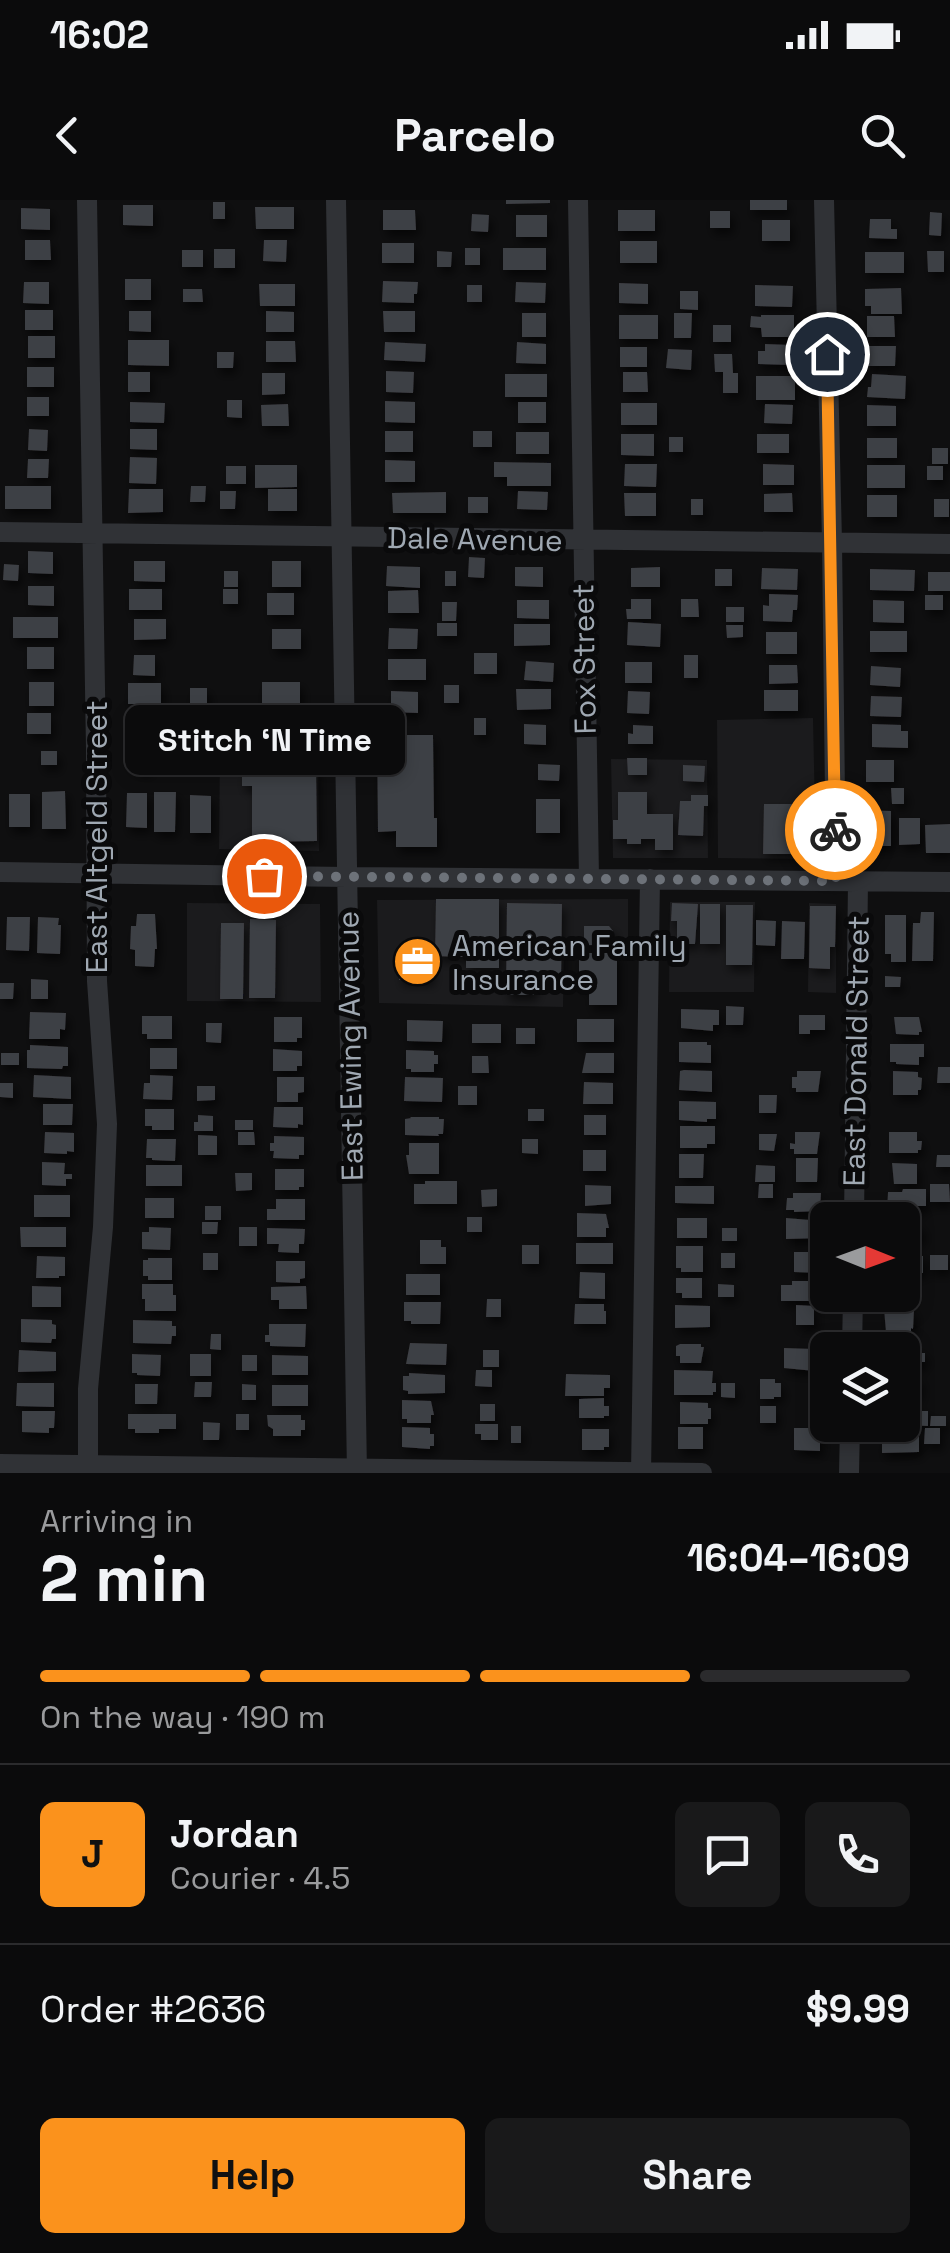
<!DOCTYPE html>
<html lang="en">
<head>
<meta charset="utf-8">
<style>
	body { margin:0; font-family:"Space Grotesk",sans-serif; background:#19191a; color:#f1f3f6; height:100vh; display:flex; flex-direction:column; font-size:38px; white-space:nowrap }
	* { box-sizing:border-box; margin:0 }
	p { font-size:32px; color:#9a9b9d }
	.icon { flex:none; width:55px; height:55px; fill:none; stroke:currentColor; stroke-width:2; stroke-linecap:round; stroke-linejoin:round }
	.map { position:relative; height:1273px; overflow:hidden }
	.details { display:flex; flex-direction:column; background:#0b0b0c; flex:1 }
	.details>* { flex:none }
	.needle { width:65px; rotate:91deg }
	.fabs { position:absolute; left:810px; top:1002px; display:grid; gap:20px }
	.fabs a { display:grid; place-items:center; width:110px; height:110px; border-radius:15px; background:#0b0b0c; box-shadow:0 5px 15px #0003,0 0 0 2px #2b2b2d; font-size:50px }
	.pin { position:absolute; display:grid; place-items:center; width:85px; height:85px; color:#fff; margin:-42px; border:5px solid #fff; border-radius:50%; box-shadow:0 2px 10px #0007 }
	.courier { position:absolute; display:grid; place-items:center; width:100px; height:100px; margin:-50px; border:8px solid #fb921c; border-radius:50%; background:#fff; color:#222; box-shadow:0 2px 12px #0007 }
	.bubble { position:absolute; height:70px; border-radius:15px; background:#0b0b0c; box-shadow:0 5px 15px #0003,0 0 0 2px #2b2b2d; font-size:32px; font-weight:700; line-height:70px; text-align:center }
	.headline em { font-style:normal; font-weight:700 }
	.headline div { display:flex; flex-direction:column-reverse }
	.headline { display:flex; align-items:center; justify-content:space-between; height:170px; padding:0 40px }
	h1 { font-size:65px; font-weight:700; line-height:75px }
	.bar { display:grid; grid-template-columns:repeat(4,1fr); gap:15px 10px; align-content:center; height:120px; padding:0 40px }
	.bar i { height:12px; border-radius:8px; background:#2b2b2d }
	.bar .selected { background:#fb921c }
	.bar p { grid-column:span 4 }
	.line { display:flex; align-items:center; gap:25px; padding:0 40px; border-top:2px solid #2b2b2d }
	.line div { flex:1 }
	.round { display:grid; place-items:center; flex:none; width:105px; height:105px; border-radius:15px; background:#19191a }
	.cta { display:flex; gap:20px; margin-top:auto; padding:20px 40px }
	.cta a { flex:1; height:115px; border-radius:15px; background:#fb921c; color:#111; font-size:40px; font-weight:700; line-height:115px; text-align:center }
	.cta a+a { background:#19191a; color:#f1f3f6 }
	.status { display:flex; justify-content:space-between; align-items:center; height:70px; padding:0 50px; background:#0b0b0c; direction:ltr }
	.status svg { height:28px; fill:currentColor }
	header { display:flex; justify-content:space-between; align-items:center; height:130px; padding:0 40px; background:#0b0b0c; font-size:45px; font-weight:700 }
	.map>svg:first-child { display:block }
	.built { fill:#1b1b1d }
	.building { fill:#3e3f44; filter:url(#shadow) }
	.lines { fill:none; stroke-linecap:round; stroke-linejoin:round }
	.minor { stroke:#303236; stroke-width:20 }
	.done { stroke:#6d7279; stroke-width:10; stroke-dasharray:0 18 }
	.route { stroke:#fb921c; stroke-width:12 }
	.labels { text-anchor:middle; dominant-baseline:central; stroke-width:10; stroke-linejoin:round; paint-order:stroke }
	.street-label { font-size:30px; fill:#9fa8b2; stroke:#0a0a0b }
	.poi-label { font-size:30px; fill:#9fa8b2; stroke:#0a0a0b; text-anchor:start }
</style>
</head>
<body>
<div class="status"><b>16:02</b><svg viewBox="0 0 49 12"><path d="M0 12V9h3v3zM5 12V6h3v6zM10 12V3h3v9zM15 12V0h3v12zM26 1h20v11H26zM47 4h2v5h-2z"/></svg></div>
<header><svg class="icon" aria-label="back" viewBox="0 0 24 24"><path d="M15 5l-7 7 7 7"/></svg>Parcelo<svg class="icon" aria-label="search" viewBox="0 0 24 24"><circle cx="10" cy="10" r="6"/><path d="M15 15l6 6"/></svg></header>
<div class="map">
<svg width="950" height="1273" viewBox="0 0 950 1273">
	<defs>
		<filter id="shadow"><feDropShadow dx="3.5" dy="6" stdDeviation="5" flood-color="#0009"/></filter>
	</defs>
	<rect width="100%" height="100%" fill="#0f0f10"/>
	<!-- built -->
	<path class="built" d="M813,518L816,659L718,658L717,520Z
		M220,543H318L319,651L219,649Z
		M611,559L707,560L708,658H613Z
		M628,699V746H564L563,807L379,803L377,700Z
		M670,702H755L754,792H669Z
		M187,703L320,704L321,802L187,801Z
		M809,703L836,704V793L808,792Z"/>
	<!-- building -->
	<path class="building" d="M506,0H550V3L506,4Z
		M750,0H787V10H750Z
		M213,2H225V19H213Z
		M123,5H153V26L123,25Z
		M255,7H294V29H256Z
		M21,8L50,9V30L21,29Z
		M383,10H415L416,30H383Z
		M618,10H655V31H618Z
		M710,11H730V28H710Z
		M930,12L942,13L941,36L929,35Z
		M472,14L489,15L488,32L471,31Z
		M516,15H547V37H516Z
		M870,19H891V29H897V39L869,38Z
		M762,20H790V41H762Z
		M25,40H50L51,60H25Z
		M264,40H287L286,62L263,61Z
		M620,41H657V63H620Z
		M382,43H414V63H382Z
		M465,48H480V65H465Z
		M503,48H546V70H503Z
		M214,49H235V68H214Z
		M182,50H203V67H182Z
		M437,51L452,52L451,67H437Z
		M927,51H944V72H928Z
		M865,52H904V73H865Z
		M125,79H151V100H125Z
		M383,81L418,82L417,94H414V103L382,102Z
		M24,82H49V104L23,103Z
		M516,82L546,83L545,103L515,102Z
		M619,83L648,84V104L619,103Z
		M259,84H295V106H260Z
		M467,85H482V102H467Z
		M755,85L793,86L792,107L755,106Z
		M901,88L902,114H871V106H865V89Z
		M183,89H202L203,102H183Z
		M680,91H698V110L680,109Z
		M25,110H53V130H25Z
		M129,111H151V132L129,131Z
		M266,111L294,112V132H266Z
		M383,111H415V132H384Z
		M522,113H546V137H522Z
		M674,113H692L691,138H674Z
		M619,115H658V139H619Z
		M761,115H794V137H762L761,128L750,127L751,116L761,117Z
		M867,116H894L895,137H867Z
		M713,125H731V142H713Z
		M28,136H55V158H28Z
		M128,140H169V166L128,165Z
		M266,141H295L296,162H266Z
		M385,142L426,144L425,162L384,160Z
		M517,142L546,144V164L516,163Z
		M765,144L791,145V165L758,164V151H765Z
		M867,146H896L895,166H867Z
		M620,147H647V167H620Z
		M668,149L692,150L691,170L666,168Z
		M217,152H234L233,168H217Z
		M714,154H732L733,173H738V193H723V172H715Z
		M27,167H54V187H27Z
		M386,171L414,172L413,193L386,192Z
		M128,172H150V192H128Z
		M623,172H647L648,192H623Z
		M262,173H285V194L262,195Z
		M505,174H547V197H505Z
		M872,174L906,176L905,199L867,197L868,187H871Z
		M756,176H795V200H756Z
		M27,197H49V216H27Z
		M227,200H242V218L227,217Z
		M385,201L415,202V223L385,222Z
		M130,202L165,203L164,223L130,222Z
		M518,202H546V223H518Z
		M621,203H657V225H621Z
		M288,204L289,226H262L261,205Z
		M765,204L793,205L792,224L764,223Z
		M867,205L896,206V226H867Z
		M29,229L48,230L47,251L28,250Z
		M130,229H157V250L130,249Z
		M385,231H413V252H385Z
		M473,231H492V247H473Z
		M516,232H549V254H516Z
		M621,234H654V256L621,255Z
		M757,234H789V253H757Z
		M669,237H683V252H669Z
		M867,238H897V258H867Z
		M932,248H948V264H932Z
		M130,257L157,258L156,284L129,283Z
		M28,259H49L48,278H27Z
		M385,260L415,261V282H385Z
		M494,262L551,263V286H507V277H494Z
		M625,264H657L656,287L624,286Z
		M763,264L794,265V285H763Z
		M255,265H297V287L255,288Z
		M867,265H905V288H867Z
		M226,266H246V284H226Z
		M927,266H943V280H927Z
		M5,286H51V309H5Z
		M191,286H206L205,302H190Z
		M129,289H163V312L128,313Z
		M268,289H297V311H268Z
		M220,291H236L235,309H220Z
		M518,291L548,292L547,310L517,309Z
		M446,292V313H393L392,293Z
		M624,293H656V316H625Z
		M792,293L793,312H764V294Z
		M867,295H897V317H867Z
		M468,297H488V313H468Z
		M691,299H703V315H691Z
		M934,299H949V317H934Z
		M28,351L53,352V374L28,373Z
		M469,357L485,358L484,378L468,377Z
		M134,361H165V382L134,381Z
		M272,361H301V387H272Z
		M4,364L19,365L18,381L3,380Z
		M387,366L420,367V388L386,386Z
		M515,367H543V387L515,386Z
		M660,367V387H631V368Z
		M762,368L798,369L797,390L761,389Z
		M715,369H732V386H715Z
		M870,369L915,370L914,391L870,390Z
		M224,371H238V387H224Z
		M445,371H456V386H445Z
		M928,372H950V391H928Z
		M28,386H54V406L28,405Z
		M129,389H162V410H129Z
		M223,389H238V404H223Z
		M418,390L419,413H388V391Z
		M267,393H294V415H267Z
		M769,394L798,395L797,410H793L792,422L763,421V405L769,406Z
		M925,395H943V410H925Z
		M631,399H651V419H627L626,409H631Z
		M681,399H698L699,417H681Z
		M517,400H549V419L517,418Z
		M873,400L904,401V423L873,422Z
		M442,402H457L456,421H442Z
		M726,407H744V422H726Z
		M13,417H58V438H13Z
		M134,419H166V439L134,440Z
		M628,422L661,424L660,447L627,445Z
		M437,423H457V436H437Z
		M514,424H550V445L514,446Z
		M726,425H743V437L727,438Z
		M389,428L418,429L417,449H388Z
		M272,429H301V449H272Z
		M870,431H907V452H870Z
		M766,432H797V454H766Z
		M27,447H54V469H27Z
		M474,453H497V474H474Z
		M134,455H155V476L133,475Z
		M684,455H698V478H684Z
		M388,459H426V480H388Z
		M526,461L554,463L553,482L524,480Z
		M625,462H652V483H625Z
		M769,465H797L798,483L769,484Z
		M871,466L901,468L900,487L870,485Z
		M29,482H54V506H29Z
		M262,482H300V508H262Z
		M128,483H161V504H128Z
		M444,485H459V503H444Z
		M190,488H207V507H190Z
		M516,489H551V509L517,510Z
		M764,490H798V511H764Z
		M391,491L418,492V513L391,512Z
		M628,491L650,492L649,514L627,513Z
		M871,496L902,497L901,517L870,516Z
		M27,513H51V534H27Z
		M130,514H166V536H130Z
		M270,515H295L296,536L270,537Z
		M474,518H486V535H474Z
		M524,524L546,525V545L524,544Z
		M872,524L901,525V531H908V548L872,547Z
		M633,525L653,526V544H628V533L633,534Z
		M377,535H433L434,618H437V647H396V631L378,632Z
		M41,551H57V565H41Z
		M135,554H150L149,570L135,569Z
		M627,558H647V575H628Z
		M866,560H894V582H866Z
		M538,564L560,565L559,581L538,580Z
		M683,565L705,566L704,582L683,581Z
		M316,568L317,641L252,642V586H242V569Z
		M891,588H904V604H892Z
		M65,591L66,629H42V592Z
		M154,592H176L175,632H154Z
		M618,592H647V614H673V650H655V639H641V644H627V639H613V620H618Z
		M127,593H147V628L126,627Z
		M9,594H30V627H9Z
		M190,595L211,596V633H190Z
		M691,595H708V606H704L703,636L678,635L680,601H691Z
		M536,599H560V633H536Z
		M764,604H803L802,631H794V654H763Z
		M864,610L891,611V646H864Z
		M899,618H920V644L899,645Z
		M950,624V653H926L925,625Z
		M436,699H499V768H466V757L435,756Z
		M507,703L562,704L561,780H535L534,795H506Z
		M672,703L698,704L695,744H677V721H671Z
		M700,704H720V744H700Z
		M726,705H753L752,765H726Z
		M810,706H836L835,747H830V769L809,768Z
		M921,712H934L933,761H912L913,723H920Z
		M137,714H155L157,749H155L154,767L135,766V750L130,749L131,726H136Z
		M885,715H906V762H891V754H885Z
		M7,717H30L29,751L6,750Z
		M38,717L59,718L58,725H61L60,754L37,753Z
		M250,719L276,720L275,798H249Z
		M756,720L776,721L775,746L756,745Z
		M782,721L805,722L804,759H781Z
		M221,723H244L243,799H220Z
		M584,726H609L613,731V745H584Z
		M579,753H617V805H589V785H579Z
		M399,758H431V780H399Z
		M885,776L901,777L900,787H885Z
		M31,779L48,780V799H31Z
		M0,783H14L13,799H0Z
		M726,806L744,807L743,825H726Z
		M681,809L719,810V825H713V831L681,828Z
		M30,812L66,813L65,830L60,829V839H29Z
		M799,815H825V830H810V834H799Z
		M142,816H172V839H147V834H142Z
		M274,817H302V838H297V842H274Z
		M894,817H919L922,832H919V835L896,834Z
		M577,819H614V842H577Z
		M407,820L443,821L442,842L407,841Z
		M206,823H222L221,843L206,842Z
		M472,824H501V843H472Z
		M516,828H535V844H516Z
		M679,842H707V845H711V863L679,862Z
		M890,844H924V857H919V865L896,864V862H890Z
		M30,845L68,847V866H63L62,869L27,868V850H30Z
		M150,848H177V869H150Z
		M273,849L302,851V866H297V871H273Z
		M406,850L434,851V855H438V864H434V872H411V869H406Z
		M1,853H19V865H1Z
		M586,853H614V873H582Z
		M472,856H488L489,873H472Z
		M938,867H950V883H937Z
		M684,870L712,871V892L679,890L680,871Z
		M797,871H821L818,892H796V888H792V877H797Z
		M893,871L918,872V877L922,878L921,890H918V895H893Z
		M34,875L71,877V899L33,897Z
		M150,875L173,876L172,900L143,899L144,883H150Z
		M277,877H304V892L298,893V902H277Z
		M405,877L443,878L442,902L404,901Z
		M584,882L613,883V904H583Z
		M0,883H13V898L0,897Z
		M197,886H215V900L197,901Z
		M458,886H477V905H458Z
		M759,895H777L776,913H759Z
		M679,901L716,902V919H707V922L679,920Z
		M43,904H73L72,925H43Z
		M274,907H303V925L298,924V928L273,927Z
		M145,909H174V930H152V926H145Z
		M528,909H544V921H528Z
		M198,915L213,916V931H194V922H198Z
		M584,915H606V935H584Z
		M410,917H439V919H444L443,934H438L439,936L405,935V919L411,918Z
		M235,920H253V930H235Z
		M680,926H715V944H707V948H680Z
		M45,932L74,933V952L67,951V954L44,953Z
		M238,932H254L255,945H238Z
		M795,932H820L817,954H794V949H790V943L795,944Z
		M889,932H917V941H922L921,950H918V953H889Z
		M759,934H777L774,951L759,950Z
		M198,935L217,936V955H198Z
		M274,936L304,937V955H299V959L273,958L274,951H270V943H274Z
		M147,939H176L175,961L152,960V958H146Z
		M522,939H538V954L522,953Z
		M409,943H439V974H409L406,955H409Z
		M583,950H606V971H583Z
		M679,954H704L703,978H679Z
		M937,955H950V967H936Z
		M796,958H818L817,982H796Z
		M42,962L65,963L64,974H72V979H66V986L42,985Z
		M892,963L917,964V984H894Z
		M146,965H182V986H146Z
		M756,965L775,966V982H755Z
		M275,969H304V987H299V990H275Z
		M235,973H252V990L236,991Z
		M425,981H457V1004H414V984H425Z
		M759,984H773V998H758Z
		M930,984H949L950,1002H930Z
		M585,985L611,986V1004L585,1006Z
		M675,986H714V1004L675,1003Z
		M497,989V1006L482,1007L481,990Z
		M903,989H926V1006H917V1013L887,1011L888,992H902Z
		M793,993H821L820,1011L794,1012V1010H786L787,998H793Z
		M34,995H70V1017H34Z
		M145,998H174V1018H145Z
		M276,999H305V1020H267V1009H276Z
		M205,1006H221V1020H205Z
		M577,1013L606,1014L609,1028H606V1037H577Z
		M467,1017H482V1032H467Z
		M677,1018H707V1038H677Z
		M786,1018L822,1021V1038L786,1039Z
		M202,1022H218L217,1034H202Z
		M902,1022H917V1027H922V1038H917V1043H902Z
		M20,1027H66V1047H21Z
		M149,1027L171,1028L170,1050L142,1049V1032H149Z
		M239,1027H257V1046H239Z
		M267,1028L305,1029L304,1044H299V1053L278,1052L279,1044H267Z
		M722,1028H737V1041H722Z
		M420,1040H441V1047H446V1064H420Z
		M576,1043H613V1064H576Z
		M522,1045H539V1064H522Z
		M676,1046H703V1072H681V1068H676Z
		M902,1051H916V1056H923V1073H902Z
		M794,1052H820V1073L794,1072Z
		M203,1053H218V1070H203Z
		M721,1053H735V1068H721Z
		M930,1055H948V1070H930Z
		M37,1056L65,1057V1076H59V1078H36Z
		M148,1058H172V1080H148V1076H143V1060H148Z
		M276,1061H305V1078L300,1079V1083L276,1082Z
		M580,1072L605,1073V1099L579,1098Z
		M406,1074H440V1095H406Z
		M676,1078H702V1098H682V1093H676Z
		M792,1081H810V1087H818V1101H781V1085H792Z
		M902,1081L910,1082V1102H886V1095H902Z
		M142,1084H173V1095H176V1111H145V1099H142Z
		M718,1084L734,1085V1097H718Z
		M32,1086L61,1087V1107H32Z
		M306,1086L307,1109H279V1100H271V1087Z
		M487,1099H501V1117H486Z
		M404,1102H441L440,1124H411V1121H404Z
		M575,1104H604V1111H606V1124H574Z
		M675,1105L710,1106V1127L675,1128Z
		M796,1105L814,1106V1125H796Z
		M884,1109L914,1110L913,1129L911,1128V1133L886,1132Z
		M21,1119L52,1120V1124L56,1125V1139H52L51,1143L21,1142Z
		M133,1120L172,1121V1126H176V1136H172L171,1144L133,1143Z
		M269,1124H306L305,1147L270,1146V1142H265V1135H269Z
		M211,1134H221V1150L210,1149Z
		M410,1143L447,1144L446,1165L406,1164Z
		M680,1144H701V1147H704L701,1163H680V1156H676V1146Z
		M784,1148L816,1149V1157H819V1168H815V1171L784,1168Z
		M902,1148H919V1153H925V1162H919V1168L902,1167Z
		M19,1150L56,1152V1171L18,1172Z
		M483,1150H499V1167H483Z
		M132,1154L161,1155L160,1176L137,1175V1173H132Z
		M190,1154H211V1176H190Z
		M242,1155H257V1171H242Z
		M272,1155L308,1156V1175H272Z
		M476,1170H492V1187L475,1186Z
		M674,1170L713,1171L712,1183H716V1192H713V1195H674Z
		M409,1173L445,1175V1193L408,1194V1191L403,1190V1176H409Z
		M566,1174L610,1175V1188H604V1196H565Z
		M902,1178H920V1191H917L918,1198H902Z
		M760,1179H775V1183H781V1197H774V1199H760Z
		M195,1182H212L211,1197H194Z
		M17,1183H54V1207L16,1206Z
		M721,1183H735V1198L721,1197Z
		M135,1184H158L157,1204H135Z
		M242,1184L256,1185V1200H242Z
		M272,1185H308V1206H272Z
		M604,1198V1206H609V1216H604V1218H579V1199Z
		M402,1200L431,1201L434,1215H431V1223H407V1219H402Z
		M680,1202L708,1203V1208H711V1219H708V1224H680Z
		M480,1204H495V1221H480Z
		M902,1205H918V1211H928V1226L902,1225Z
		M760,1206H776V1223H760Z
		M22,1211H55L54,1228H49V1233L22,1232Z
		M128,1214H176V1229H159V1233H135V1229H128Z
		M236,1214H249V1230H236Z
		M267,1215H301V1220H305V1230H301V1236H273V1229L268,1226Z
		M931,1216H946V1226H930Z
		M203,1222L220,1223L219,1240H203Z
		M475,1224H498V1240H481V1234H475Z
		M511,1226H521V1243H511Z
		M402,1227L430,1228V1234H434V1246H430V1249L402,1247Z
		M678,1227H703V1249H678Z
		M794,1228H820V1251L794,1250Z
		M925,1228H940V1244H924Z
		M582,1229H609V1247H604V1250H582Z
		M889,1231H919V1252L882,1253V1238L889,1237Z"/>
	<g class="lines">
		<!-- minor -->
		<path class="minor" d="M87,0L96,549L97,781L107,924L103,1027L88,1189V1273
			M336,0L357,1273
			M578,0L589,678
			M824,0L832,342L836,681
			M0,332L950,344
			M0,672L347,677L950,682
			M854,1020L858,681
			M852,1150L853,1095
			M0,1264L702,1273
			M641,1273L650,679
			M849,1273L850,1225"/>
	</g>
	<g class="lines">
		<!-- done -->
		<path class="done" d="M264,676L836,681L835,630"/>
		<!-- route -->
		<path class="route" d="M827,154L835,630"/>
	</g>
	<!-- icons -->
	<defs>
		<symbol id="office-disc" viewBox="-11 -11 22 22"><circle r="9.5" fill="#fb921c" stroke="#0a0a0b"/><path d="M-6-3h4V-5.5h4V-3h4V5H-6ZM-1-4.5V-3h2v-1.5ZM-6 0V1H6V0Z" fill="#fff"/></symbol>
	</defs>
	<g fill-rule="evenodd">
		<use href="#office-disc" x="390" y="734" width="55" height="55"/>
	</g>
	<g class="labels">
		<!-- street labels -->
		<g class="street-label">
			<text transform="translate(475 339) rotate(1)">Dale Avenue</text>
			<text transform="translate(584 459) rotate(-91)">Fox Street</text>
			<text transform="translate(96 637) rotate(-90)">East Altgeld Street</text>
			<text transform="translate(350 846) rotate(-91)">East Ewing Avenue</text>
			<text transform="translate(856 851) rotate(-89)">East Donald Street</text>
		</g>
		<!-- poi labels -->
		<g class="poi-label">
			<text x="452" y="745">American Family<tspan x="452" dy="34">Insurance</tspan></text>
		</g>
	</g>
</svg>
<div class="fabs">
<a><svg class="needle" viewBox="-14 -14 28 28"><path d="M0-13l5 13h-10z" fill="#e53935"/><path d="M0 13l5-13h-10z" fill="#9a9b9d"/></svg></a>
<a><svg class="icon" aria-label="layers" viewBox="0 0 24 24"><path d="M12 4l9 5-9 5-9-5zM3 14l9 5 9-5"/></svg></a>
</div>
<div class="pin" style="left:264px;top:676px;background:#ea580c"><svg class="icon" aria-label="bag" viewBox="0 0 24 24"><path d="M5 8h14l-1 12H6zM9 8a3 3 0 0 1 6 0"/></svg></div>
<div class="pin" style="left:827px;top:154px;background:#1f2937"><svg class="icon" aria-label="home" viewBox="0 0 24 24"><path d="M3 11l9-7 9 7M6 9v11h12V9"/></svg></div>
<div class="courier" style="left:835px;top:630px"><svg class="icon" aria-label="bike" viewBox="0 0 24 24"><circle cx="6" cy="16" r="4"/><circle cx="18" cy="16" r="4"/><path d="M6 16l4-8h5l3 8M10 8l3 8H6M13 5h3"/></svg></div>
<div class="bubble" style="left:125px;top:505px;width:280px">Stitch ‘N Time</div>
</div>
<section class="details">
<div class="headline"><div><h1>2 min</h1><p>Arriving in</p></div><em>16:04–16:09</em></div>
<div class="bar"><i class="selected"></i><i class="selected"></i><i class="selected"></i><i></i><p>On the way · 190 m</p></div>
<div class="line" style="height:180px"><b class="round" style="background:#fb921c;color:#111">J</b><div><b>Jordan</b><p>Courier · 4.5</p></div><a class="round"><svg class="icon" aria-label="chat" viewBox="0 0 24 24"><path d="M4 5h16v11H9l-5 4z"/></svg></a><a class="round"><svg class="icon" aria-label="phone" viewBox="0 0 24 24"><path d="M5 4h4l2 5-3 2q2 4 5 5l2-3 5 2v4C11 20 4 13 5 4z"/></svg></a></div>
<div class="line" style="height:130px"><div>Order #2636</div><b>$9.99</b></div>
<div class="cta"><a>Help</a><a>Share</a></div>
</section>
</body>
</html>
